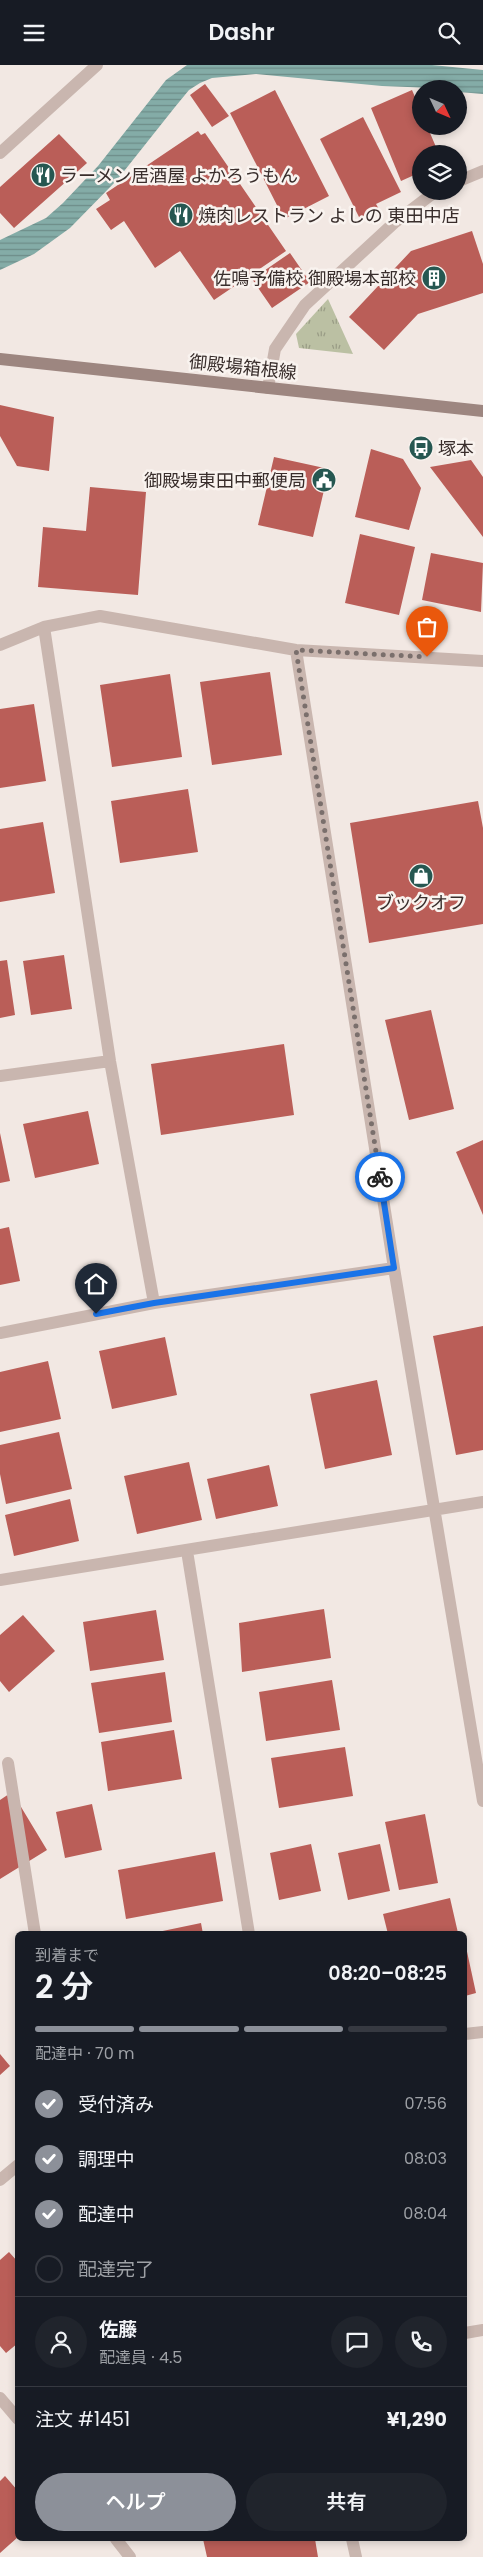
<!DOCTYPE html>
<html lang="ja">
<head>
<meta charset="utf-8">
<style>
	body { margin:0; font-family:Poppins,"Noto Sans JP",sans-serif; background:#20242c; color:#f1f3f6; height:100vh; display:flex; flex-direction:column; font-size:19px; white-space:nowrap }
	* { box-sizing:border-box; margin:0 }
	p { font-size:16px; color:#9ea1a6 }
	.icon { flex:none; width:28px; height:28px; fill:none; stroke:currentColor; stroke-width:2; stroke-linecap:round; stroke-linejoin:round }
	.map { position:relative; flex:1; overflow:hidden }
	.details { position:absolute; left:15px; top:1866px; width:452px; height:610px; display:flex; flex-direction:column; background:#171b24; border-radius:8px; box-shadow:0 2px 8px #0003 }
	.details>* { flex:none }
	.needle { width:32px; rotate:134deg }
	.fabs { position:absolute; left:412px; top:15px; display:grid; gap:10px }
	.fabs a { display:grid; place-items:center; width:55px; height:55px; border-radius:50%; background:#171b24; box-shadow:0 2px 8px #0003; font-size:25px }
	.pin { position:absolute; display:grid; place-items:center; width:42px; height:42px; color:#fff; margin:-51px -21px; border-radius:50% 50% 50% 0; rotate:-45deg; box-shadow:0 0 5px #0007 }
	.pin .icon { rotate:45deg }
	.courier { position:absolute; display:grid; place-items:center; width:50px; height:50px; margin:-25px; border:4px solid #1a73e8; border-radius:50%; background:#fff; color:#222; box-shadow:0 1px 6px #0007 }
	.headline em { font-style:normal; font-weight:600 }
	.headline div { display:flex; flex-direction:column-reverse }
	.headline { display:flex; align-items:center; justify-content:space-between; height:85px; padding:0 20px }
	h1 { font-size:32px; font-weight:600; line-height:38px }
	.bar { display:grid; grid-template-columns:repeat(4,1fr); gap:8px 5px; align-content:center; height:60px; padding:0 20px }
	.bar i { height:6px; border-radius:4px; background:#363941 }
	.bar .current { background:#8c9099 }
	.bar p { grid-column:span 4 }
	.line { display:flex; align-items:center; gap:12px; padding:0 20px; border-top:1px solid #363941 }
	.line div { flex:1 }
	.round { display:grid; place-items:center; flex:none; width:52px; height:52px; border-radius:26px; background:#20242c }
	ol { padding:0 20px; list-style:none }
	li { display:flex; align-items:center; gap:15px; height:55px }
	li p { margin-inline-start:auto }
	li .icon { padding:5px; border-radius:50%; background:#8c9099; color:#fff; stroke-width:4 }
	li:last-child { color:#9ea1a6 }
	li i { width:28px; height:28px; border:2px solid #363941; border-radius:50% }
	.primary-button { display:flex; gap:10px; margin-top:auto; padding:10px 20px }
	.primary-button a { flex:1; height:58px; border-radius:30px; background:#8c9099; color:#fff; font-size:20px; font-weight:600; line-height:58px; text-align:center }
	.primary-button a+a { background:#20242c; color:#f1f3f6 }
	header { display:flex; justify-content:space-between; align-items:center; height:65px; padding:0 20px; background:#171b24; font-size:22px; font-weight:600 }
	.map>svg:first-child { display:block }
	.park { fill:url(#park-tufts) }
	.water { fill:url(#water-rules) }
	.building { fill:#ba5e58 }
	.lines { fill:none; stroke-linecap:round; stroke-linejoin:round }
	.minor { stroke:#c9b6af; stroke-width:12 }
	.secondary { stroke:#9d8680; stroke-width:12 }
	.done { stroke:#7a6f6c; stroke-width:5; stroke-dasharray:0 9 }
	.route { stroke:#1a73e8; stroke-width:6 }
	.labels { text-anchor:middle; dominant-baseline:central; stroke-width:5; stroke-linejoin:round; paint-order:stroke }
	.poi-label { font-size:18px; fill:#392e2c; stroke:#f9f3ef; text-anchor:start }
	.street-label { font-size:18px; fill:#392e2c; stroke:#f9f3ef }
</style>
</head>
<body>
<header><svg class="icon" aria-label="menu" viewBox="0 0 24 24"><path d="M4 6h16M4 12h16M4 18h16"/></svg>Dashr<svg class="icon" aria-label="search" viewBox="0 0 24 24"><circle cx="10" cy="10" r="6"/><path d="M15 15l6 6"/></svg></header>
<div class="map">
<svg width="483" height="2492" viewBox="0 0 483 2492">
	<defs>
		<pattern id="park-tufts" width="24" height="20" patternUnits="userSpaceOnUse" patternTransform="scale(1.25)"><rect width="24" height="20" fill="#bbc0a3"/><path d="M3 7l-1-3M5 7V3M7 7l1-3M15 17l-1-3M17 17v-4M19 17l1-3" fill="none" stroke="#999c85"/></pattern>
		<pattern id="water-rules" width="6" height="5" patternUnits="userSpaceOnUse" patternTransform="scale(1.25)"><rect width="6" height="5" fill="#84aca7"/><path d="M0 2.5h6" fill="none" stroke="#6d8c88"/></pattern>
	</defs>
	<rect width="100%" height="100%" fill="#f2e8e3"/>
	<!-- park -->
	<path class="park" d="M328,234L353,289L299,283L296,269Z"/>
	<!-- water -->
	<path class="water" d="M187,0H432L483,5V29L459,27V24L382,21L256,9L212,13L200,18L189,25L175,42L117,115L70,163L34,189L0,205V175L46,153L63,138L98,101L166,15Z"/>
	<!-- building -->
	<path class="building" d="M205,19L229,51L212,62L190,30Z
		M275,25L329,131L284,154L230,48Z
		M412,25L421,46V61H427L439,89H421V107L401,116L371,43Z
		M363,52L401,127L376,139L380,146L361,156L320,74Z
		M198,66L201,70L205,68L286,186L214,235L180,186L155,203L124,156L111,165L96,144L110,135L106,128Z
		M59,69L87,98L14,163L0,148V122Z
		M472,166L483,199V228L418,249L384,285L349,252L411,186Z
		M290,188L310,217L272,243L252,214Z
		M0,340L54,352L49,406L17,401L0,371Z
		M371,384L403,394L421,423L409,465L355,452Z
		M274,392L329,404L313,472L258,460Z
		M471,395L483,412V472L430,402Z
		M90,422L146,427L138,530L38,522L43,462L86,466Z
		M360,469L415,482L399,550L345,538Z
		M431,488L483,498L481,547L422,535Z
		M270,607L282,690L212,700L200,617Z
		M170,609L182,692L112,702L100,620Z
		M34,639L46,716L0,723V644Z
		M188,724L198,787L120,798L111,736Z
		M478,736L483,763V859L369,878L350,758Z
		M43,757L55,828L0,837V764Z
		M64,890L72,944L31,950L23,896Z
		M7,895L15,950L0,953V896Z
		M431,945L454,1044L409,1055L385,955Z
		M284,979L294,1050L161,1070L151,999Z
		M88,1046L99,1099L35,1113L23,1059Z
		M0,1068L10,1116L0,1118Z
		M483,1075V1150L456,1087Z
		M9,1162L20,1216L0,1220V1164Z
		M483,1261V1385L456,1390L433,1271Z
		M165,1272L177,1330L112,1344L99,1286Z
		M48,1296L61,1354L0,1367V1307Z
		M377,1315L392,1390L325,1404L310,1329Z
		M59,1367L72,1424L6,1439L0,1409V1380Z
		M189,1397L202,1455L137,1469L124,1411Z
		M269,1400L278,1441L216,1454L207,1414Z
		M70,1434L79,1476L14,1491L5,1450Z
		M324,1544L331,1593L242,1607L239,1558Z
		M156,1545L164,1595L90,1606L83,1557Z
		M23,1550L55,1586L9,1627L0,1616V1570Z
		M165,1607L172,1657L99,1668L91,1618Z
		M332,1615L340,1665L266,1676L259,1627Z
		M174,1665L182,1714L108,1726L101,1677Z
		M345,1682L353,1731L279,1743L271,1693Z
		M12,1727L47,1785L0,1814V1735Z
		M92,1739L102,1785L65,1793L56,1747Z
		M425,1749L438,1818L399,1825L385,1757Z
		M311,1779L321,1826L279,1835L270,1788Z
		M380,1779L390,1826L348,1835L338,1788Z
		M215,1787L223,1836L126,1854L118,1805Z
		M450,1833L458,1868L388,1869L383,1849Z
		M201,1858L203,1869H153V1868Z
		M466,1882L476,1928L465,1931V1883Z
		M0,1989L10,2001L0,2010Z
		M9,2187L18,2197V2278L6,2288L0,2281V2195Z
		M5,2411L18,2426V2472L0,2488V2416Z
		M203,2474H315L318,2492H207Z"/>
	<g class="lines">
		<!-- minor -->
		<path class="minor" d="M0,88L97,0
			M459,116L483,106
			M268,323L275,284L305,240L394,158L436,126
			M44,562L110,996L154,1238
			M0,580L44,562L100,551L296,585L483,596
			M296,585L394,1203L483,1736
			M0,1011L110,996
			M0,1268L154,1238L394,1203
			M187,1486L249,1869
			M0,1515L483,1437
			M8,1698L35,1869
			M465,1969L483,1967
			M0,2115L18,2100
			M465,2268L483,2265
			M0,2333L18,2354
			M116,2474L130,2492
			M352,2474L356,2492"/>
		<!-- secondary -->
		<path class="secondary" d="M0,294L483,346"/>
	</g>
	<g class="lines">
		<!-- done -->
		<path class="done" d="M380,1112L296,585L427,592"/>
		<!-- route -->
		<path class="route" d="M96,1249L154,1238L394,1203L380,1112"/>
	</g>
	<!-- icons -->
	<defs>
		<symbol id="restaurant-disc" viewBox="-11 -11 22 22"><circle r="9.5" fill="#265751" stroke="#f9f3ef"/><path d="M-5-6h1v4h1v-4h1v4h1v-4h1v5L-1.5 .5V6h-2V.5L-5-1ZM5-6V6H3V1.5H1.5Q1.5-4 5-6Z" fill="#fff"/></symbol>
		<symbol id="building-disc" viewBox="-11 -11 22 22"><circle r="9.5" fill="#265751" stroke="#f9f3ef"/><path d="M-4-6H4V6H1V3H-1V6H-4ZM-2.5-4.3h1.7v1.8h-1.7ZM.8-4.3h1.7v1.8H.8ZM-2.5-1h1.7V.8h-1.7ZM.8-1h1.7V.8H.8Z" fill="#fff"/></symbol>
		<symbol id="bus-disc" viewBox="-11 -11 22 22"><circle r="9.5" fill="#265751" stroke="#f9f3ef"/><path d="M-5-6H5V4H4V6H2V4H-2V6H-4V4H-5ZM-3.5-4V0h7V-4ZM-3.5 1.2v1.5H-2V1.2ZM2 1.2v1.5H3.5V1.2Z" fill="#fff"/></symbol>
		<symbol id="civic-disc" viewBox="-11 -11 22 22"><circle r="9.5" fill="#265751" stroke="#f9f3ef"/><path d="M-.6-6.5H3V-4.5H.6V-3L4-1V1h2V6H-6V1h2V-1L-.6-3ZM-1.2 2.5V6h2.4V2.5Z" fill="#fff"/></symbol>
		<symbol id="shop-disc" viewBox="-11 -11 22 22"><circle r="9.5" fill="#265751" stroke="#f9f3ef"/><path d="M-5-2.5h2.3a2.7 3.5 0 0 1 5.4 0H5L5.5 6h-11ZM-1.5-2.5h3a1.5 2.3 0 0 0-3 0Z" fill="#fff"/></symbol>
	</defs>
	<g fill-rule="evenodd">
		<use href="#restaurant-disc" x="29" y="96" width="28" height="28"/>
		<use href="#restaurant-disc" x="167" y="136" width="28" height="28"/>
		<use href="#building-disc" x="420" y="199" width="28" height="28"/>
		<use href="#bus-disc" x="407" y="369" width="28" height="28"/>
		<use href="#civic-disc" x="310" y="401" width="28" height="28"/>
		<use href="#shop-disc" x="407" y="797" width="28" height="28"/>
	</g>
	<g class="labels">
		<!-- poi labels -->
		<g class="poi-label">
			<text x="60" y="110">ラーメン居酒屋 よかろうもん</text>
			<text x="198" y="150">焼肉レストラン よしの 東田中店</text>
			<text x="416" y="213" text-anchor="end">佐鳴予備校 御殿場本部校</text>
			<text x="438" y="383">塚本</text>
			<text x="306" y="415" text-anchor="end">御殿場東田中郵便局</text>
			<text x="421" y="837" text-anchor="middle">ブックオフ</text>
		</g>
		<!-- street labels -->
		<g class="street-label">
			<text transform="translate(243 302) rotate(6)">御殿場箱根線</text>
		</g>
	</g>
</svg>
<div class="fabs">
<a><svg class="needle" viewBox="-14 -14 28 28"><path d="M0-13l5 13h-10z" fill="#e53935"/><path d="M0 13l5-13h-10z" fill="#9ea1a6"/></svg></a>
<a><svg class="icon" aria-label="layers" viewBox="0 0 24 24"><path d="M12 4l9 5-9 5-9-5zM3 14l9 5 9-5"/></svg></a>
</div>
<div class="pin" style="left:427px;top:592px;background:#ea580c"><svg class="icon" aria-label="bag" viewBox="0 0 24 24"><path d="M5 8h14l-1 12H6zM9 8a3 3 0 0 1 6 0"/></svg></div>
<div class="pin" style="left:96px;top:1249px;background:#1f2937"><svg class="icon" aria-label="home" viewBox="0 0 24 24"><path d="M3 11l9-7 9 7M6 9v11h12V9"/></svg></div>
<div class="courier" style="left:380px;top:1112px"><svg class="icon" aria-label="bike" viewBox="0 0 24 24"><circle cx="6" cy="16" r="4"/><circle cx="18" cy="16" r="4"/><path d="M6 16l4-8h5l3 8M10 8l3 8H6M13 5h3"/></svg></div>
<section class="details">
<div class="headline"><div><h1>2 分</h1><p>到着まで</p></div><em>08:20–08:25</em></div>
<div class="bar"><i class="current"></i><i class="current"></i><i class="current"></i><i></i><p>配達中 · 70 m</p></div>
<ol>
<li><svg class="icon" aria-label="check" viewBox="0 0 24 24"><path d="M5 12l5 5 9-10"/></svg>受付済み<p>07:56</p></li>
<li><svg class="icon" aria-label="check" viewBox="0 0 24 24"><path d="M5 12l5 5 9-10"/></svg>調理中<p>08:03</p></li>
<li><svg class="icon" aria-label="check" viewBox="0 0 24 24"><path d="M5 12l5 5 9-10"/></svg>配達中<p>08:04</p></li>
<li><i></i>配達完了</li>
</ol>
<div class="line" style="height:90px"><a class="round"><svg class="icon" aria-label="person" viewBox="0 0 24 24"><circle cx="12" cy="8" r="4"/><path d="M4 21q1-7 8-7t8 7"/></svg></a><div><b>佐藤</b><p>配達員 · 4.5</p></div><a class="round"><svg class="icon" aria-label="chat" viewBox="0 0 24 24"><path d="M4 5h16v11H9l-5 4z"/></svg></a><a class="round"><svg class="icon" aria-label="phone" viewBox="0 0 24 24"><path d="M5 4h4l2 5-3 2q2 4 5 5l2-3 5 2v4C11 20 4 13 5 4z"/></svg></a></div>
<div class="line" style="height:65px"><div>注文 #1451</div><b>¥1,290</b></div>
<div class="primary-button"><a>ヘルプ</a><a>共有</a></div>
</section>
</div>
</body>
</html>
